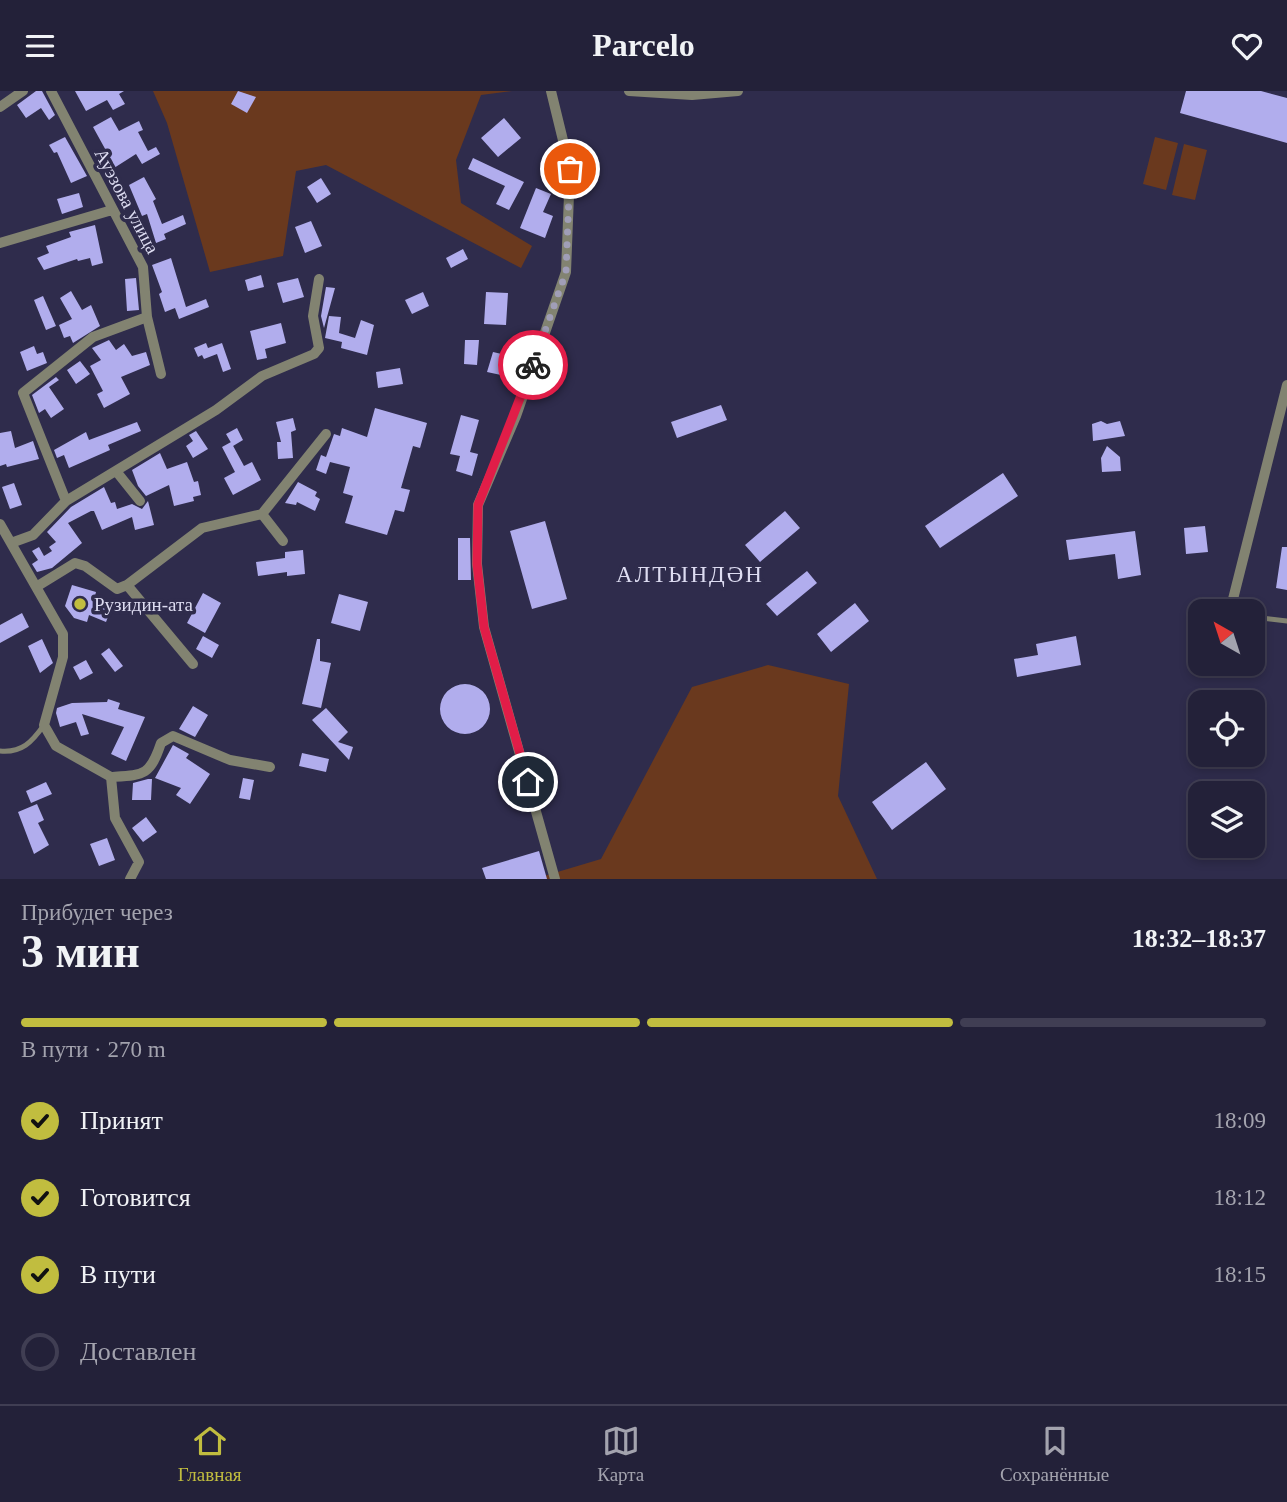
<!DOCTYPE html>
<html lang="ru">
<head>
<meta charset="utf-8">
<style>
	body { margin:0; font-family:Georgia,serif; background:#2b2941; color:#f1f3f6; height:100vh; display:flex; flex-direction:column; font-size:26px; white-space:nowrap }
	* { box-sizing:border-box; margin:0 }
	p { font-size:23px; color:#a3a3ae }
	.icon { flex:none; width:38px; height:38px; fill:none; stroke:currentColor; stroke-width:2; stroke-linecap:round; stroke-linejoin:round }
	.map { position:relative; height:788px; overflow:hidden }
	.sheet { display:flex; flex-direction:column; background:#232139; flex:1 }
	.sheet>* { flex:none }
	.needle { width:46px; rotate:321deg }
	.buttons { position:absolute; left:1188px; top:508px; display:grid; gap:14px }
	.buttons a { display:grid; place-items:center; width:77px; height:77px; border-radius:14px; background:#232139; box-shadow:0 4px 10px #0003,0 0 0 2px #403e53; font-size:35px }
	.pin { position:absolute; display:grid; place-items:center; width:60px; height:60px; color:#fff; margin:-30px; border:4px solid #fff; border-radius:50%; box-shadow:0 2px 7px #0007 }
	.courier { position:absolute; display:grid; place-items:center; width:70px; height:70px; margin:-35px; border:5px solid #e11d48; border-radius:50%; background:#fff; color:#222; box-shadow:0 2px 9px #0007 }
	.overview em { font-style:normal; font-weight:800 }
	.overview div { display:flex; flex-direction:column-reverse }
	.overview { display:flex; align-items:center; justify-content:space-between; height:119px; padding:0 21px }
	h1 { font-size:46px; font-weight:800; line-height:52px }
	.bar { display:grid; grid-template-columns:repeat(4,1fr); gap:10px 7px; align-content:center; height:84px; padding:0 21px }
	.bar i { height:9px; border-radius:5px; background:#403e53 }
	.bar .on { background:#c1bd3f }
	.bar p { grid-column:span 4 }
	ol { padding:0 21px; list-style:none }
	li { display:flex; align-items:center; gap:21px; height:77px }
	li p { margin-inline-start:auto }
	li .icon { padding:7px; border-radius:50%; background:#c1bd3f; color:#111; stroke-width:4 }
	li:last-child { color:#a3a3ae }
	li i { width:38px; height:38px; border:4px solid #403e53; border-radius:50% }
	header { display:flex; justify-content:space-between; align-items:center; height:91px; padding:0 21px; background:#232139; font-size:32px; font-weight:800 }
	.tabs { display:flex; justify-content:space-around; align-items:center; height:98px; border-top:2px solid #403e53; background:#232139; font-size:19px; color:#a3a3ae }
	.tabs a { display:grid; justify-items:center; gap:4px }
	.tabs .on { color:#c1bd3f }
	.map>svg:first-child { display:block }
	.green { fill:#6a391e }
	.building { fill:#b1aded }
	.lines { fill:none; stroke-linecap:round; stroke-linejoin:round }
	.lane { stroke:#828371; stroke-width:5 }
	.street { stroke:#828371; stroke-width:10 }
	.done { stroke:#a09eb7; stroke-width:7; stroke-dasharray:0 12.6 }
	.route { stroke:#e11d48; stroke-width:9 }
	.poi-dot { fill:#c1bd3f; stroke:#2f2c4c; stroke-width:2.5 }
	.labels { text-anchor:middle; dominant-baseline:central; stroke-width:7; stroke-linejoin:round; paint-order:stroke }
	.street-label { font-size:19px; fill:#dddcf1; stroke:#2f2c4c }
	.poi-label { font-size:19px; fill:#dddcf1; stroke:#2f2c4c; text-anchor:start }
	.quarter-label { font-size:23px; letter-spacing:2px; fill:#dddcf1; stroke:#2f2c4c }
</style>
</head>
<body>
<header><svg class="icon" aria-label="menu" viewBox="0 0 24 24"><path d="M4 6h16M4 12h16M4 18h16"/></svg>Parcelo<svg class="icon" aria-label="heart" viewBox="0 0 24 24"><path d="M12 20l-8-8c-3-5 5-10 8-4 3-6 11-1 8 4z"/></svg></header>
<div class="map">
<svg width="1287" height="788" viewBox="0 0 1287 788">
	<rect width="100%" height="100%" fill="#2f2c4c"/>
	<!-- green -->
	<path class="green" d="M153,0H512L481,4L456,69L461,112L532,155L521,177L326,74L296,80L283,165L210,181L167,32Z
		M1155,46L1178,52L1166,99L1143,93Z
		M1184,53L1207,59L1195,109L1172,104Z
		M768,574L849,593L838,705L877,788H534L601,768L692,596Z"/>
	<!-- building -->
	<path class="building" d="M36,0H42L55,24L49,29L41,17L26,27L17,14Z
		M75,0H124L119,3L125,13L113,19L107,9L86,20Z
		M238,0L256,6L247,22L231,13Z
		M1186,0H1261L1287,7V52L1180,22Z
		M111,26L119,40L139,30L143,39L138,41L148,60L156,56L160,63L142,73L136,63L114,77L116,80L108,85L99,71L109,65L93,36Z
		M504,27L521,47L498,66L481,47Z
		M65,46L87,85L71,92L57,61L54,62L49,54Z
		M473,67L524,91L509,119L496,113L505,95L468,78Z
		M144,86L156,108L153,110L162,133L183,124L186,133L164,143L166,148L156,152L147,123L142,125L129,94Z
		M321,87L331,103L317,112L307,96Z
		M536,97L551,103L543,121L553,125L545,147L520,137Z
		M79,102L83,116L62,123L57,108Z
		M311,130L322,155L305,162L295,136Z
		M95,134L103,172L92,175L90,167L78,170L77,168L44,179L37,167L49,162L46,155L71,146L69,141Z
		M463,158L468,168L451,177L446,167Z
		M171,167L186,216L206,208L209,216L179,228L175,217L165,221L159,203L162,201L152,174Z
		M261,184L264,196L248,200L245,189Z
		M136,187L139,219L127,220L125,188Z
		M298,187L304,206L283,212L277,192Z
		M326,196L335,197L324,237L321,225Z
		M71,200L82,219L91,214L100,235L73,252L70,245L64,247L59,234L72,228L60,207Z
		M423,201L429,215L412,223L405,209Z
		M486,201L508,202L506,234L484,233Z
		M43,205L56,235L46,239L34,209Z
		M329,225L341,226L339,242L355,247L361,229L374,234L367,264L341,257L342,251L325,247Z
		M281,232L286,252L265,258L267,267L257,269L250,240Z
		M109,249L116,259L124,253L132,265L146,261L150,274L121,286L130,303L104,317L97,303L103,300L90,275L101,269L92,257Z
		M465,249H479L477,274L464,273Z
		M206,252L208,257L222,252L231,278L223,281L217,263L204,268L202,264L198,266L194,257Z
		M34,255L37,263L43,261L47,272L27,280L20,261Z
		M493,261L506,264L501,284L487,281Z
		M80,270L90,283L76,293L67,279Z
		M400,277L403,293L378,297L376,281Z
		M56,286L59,289L49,296L64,318L51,327L45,318L39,322L32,304Z
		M721,314L727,329L677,347L671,331Z
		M375,317L427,332L420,357L413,355L401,397L410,399L404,421L395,419L387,444L345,432L353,405L343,402L350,376L330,371L326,383L316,379L321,364L326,366L334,343L340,345L342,337L367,346Z
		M461,324L479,329L470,361L478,363L472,385L456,380L460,365L450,363Z
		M293,327L296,339L291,341L293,367L278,368L277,351H281L276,331Z
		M1101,330L1107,333L1120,330L1125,345L1093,350L1092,333Z
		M137,331L141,340L108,354L110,359L69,377L64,364L57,367L54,359L86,341L89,349Z
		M237,337L243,349L233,355L226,343Z
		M11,340L15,357L33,350L39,368L7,376L6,373L0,375V342Z
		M196,340L208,358L193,367L186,355L193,350L189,344Z
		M231,351L244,375L252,371L261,389L233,404L224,387L235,381L222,356Z
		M1107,355L1120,366L1121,380L1102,381L1101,367Z
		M160,362L167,378L187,371L194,391L198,390L201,404L193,406L194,410L174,415L169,394L146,405L138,395L132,379Z
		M1003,382L1018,405L940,457L925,435Z
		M298,391L317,401L315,405L320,408L315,420L297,411L296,414L285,412Z
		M14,392L22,414L10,418L2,396Z
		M104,396L111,412L115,411L117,418L132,413L142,418L148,410L154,434L135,439L132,426L102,439L94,420H91L68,432L82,452L52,477L37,481L32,473L38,469L32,460L39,456L44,465L52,460L49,456L56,451L47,441L71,416Z
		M785,420L800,437L760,471L745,454Z
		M545,430L567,508L532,518L510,440Z
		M1205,435L1208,461L1186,463L1184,437Z
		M1135,440L1141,484L1118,488L1115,463L1069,469L1066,449Z
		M458,447H470L471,489H458Z
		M1282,456H1287V499L1276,497Z
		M303,459L305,483L287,485V481L258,485L256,471L285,467V461Z
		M807,480L817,492L777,525L766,513Z
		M72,494L96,501L95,505L113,513L106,531L89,524L87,531L74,527L65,515Z
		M203,502L221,512L205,542L187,532Z
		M339,503L368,511L360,540L331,532Z
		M855,512L869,530L831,561L817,543Z
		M22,522L29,536L0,552V534Z
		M203,545L219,554L212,567L196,558Z
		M1076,545L1081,574L1017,586L1014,568L1038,564L1036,553Z
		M42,548L53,572L40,582L28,555Z
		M317,548H320V570L331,572L321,617L302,613Z
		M109,557L123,575L115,581L101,563Z
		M86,569L93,582L80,589L73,576Z
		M440 618a25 25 0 1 1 50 0a25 25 0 1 1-50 0Z
		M108,608L120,612L118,618L145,626L126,670L111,663L124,636L82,623L89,643L81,645L76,631L60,636L56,622L57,617L72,612L107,611Z
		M193,615L208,624L195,646L179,638Z
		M326,617L348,641L338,651L353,656L349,669L312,629Z
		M173,654L189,663L186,667L210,683L190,713L176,704L181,697L155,687Z
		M302,662L329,668L326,681L299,675Z
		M926,671L946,698L892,739L872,711Z
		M243,687L254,689L250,709L239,707Z
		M148,688H152L151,709H132L133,692Z
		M46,691L52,703L31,712L26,700Z
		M37,713L44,729L38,732L49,754L34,763L18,721Z
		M146,726L157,741L143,751L132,737Z
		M107,747L115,769L99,775L90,753Z
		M539,760L547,788H486L482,777Z"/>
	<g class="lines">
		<!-- lane -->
		<path class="lane" d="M1253,526L1287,530
			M0,660C22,662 32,651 44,634"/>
		<!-- street -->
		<path class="street" d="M51,0L143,176L147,226L161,283
			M551,0L570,78L566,181L516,325L478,414L477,473L484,536L555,788
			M629,0L692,4L738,0
			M0,16L23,0
			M0,152L112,119
			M116,380L140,410
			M66,410L23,302L93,246L147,226
			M262,423L326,343
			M0,433L63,543V566L44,634L56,655L111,686L115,727L139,771L130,788
			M11,452L33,444L66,410L216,319L262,285L314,263L319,257L313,225L319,188
			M127,494L193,573
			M36,496L75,472L85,475L117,498L127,494L202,437L262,423L283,450
			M1230,520L1287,294
			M1202,576L1211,572
			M111,686C144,684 150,685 161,652L173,645L230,669L270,676"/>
	</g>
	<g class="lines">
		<!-- done -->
		<path class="done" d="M533,274L566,181L570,78"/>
		<!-- route -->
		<path class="route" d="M528,691L484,536L477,473L478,414L533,274"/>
	</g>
	<!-- markers -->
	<circle class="poi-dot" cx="80" cy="513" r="7"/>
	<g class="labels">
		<!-- street labels -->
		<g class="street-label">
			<text transform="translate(127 110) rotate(62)">Ауэзова улица</text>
		</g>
		<!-- poi labels -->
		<g class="poi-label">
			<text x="94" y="513">Рузидин-ата</text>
		</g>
		<!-- quarter labels -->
		<g class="quarter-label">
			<text x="690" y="483">АЛТЫНДӘН</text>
		</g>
	</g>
</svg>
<div class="buttons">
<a><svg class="needle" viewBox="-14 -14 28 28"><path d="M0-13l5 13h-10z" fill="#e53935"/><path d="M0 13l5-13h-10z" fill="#a3a3ae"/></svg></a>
<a><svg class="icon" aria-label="locate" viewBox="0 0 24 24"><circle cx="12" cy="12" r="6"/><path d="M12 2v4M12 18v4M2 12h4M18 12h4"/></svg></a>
<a><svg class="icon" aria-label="layers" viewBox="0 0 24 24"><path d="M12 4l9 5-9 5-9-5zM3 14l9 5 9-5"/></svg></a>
</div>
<div class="pin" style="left:570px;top:78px;background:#ea580c"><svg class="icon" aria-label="bag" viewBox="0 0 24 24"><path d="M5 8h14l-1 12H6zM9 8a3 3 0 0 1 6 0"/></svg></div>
<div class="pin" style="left:528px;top:691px;background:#1f2937"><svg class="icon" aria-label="home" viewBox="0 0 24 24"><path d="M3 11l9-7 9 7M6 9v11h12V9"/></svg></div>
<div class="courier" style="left:533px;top:274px"><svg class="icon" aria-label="bike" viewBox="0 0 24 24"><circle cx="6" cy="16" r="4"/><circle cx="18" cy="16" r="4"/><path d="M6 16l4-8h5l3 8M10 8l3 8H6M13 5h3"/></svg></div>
</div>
<section class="sheet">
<div class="overview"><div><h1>3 мин</h1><p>Прибудет через</p></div><em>18:32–18:37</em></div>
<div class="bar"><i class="on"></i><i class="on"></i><i class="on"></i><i></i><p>В пути · 270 m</p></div>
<ol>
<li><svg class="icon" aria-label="check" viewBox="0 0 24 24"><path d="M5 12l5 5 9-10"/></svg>Принят<p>18:09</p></li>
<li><svg class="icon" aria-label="check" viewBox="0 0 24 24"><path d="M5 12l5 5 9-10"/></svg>Готовится<p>18:12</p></li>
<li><svg class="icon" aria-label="check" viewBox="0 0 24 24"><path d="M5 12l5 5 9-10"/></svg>В пути<p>18:15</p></li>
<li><i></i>Доставлен</li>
</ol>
</section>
<nav class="tabs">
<a class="on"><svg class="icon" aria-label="home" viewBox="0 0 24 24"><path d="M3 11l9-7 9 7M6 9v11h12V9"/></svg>Главная</a>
<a><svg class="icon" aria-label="map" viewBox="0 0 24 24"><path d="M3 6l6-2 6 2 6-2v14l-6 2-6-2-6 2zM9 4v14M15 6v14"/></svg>Карта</a>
<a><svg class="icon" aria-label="saved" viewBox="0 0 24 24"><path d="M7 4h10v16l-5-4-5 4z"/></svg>Сохранённые</a>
</nav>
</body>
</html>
